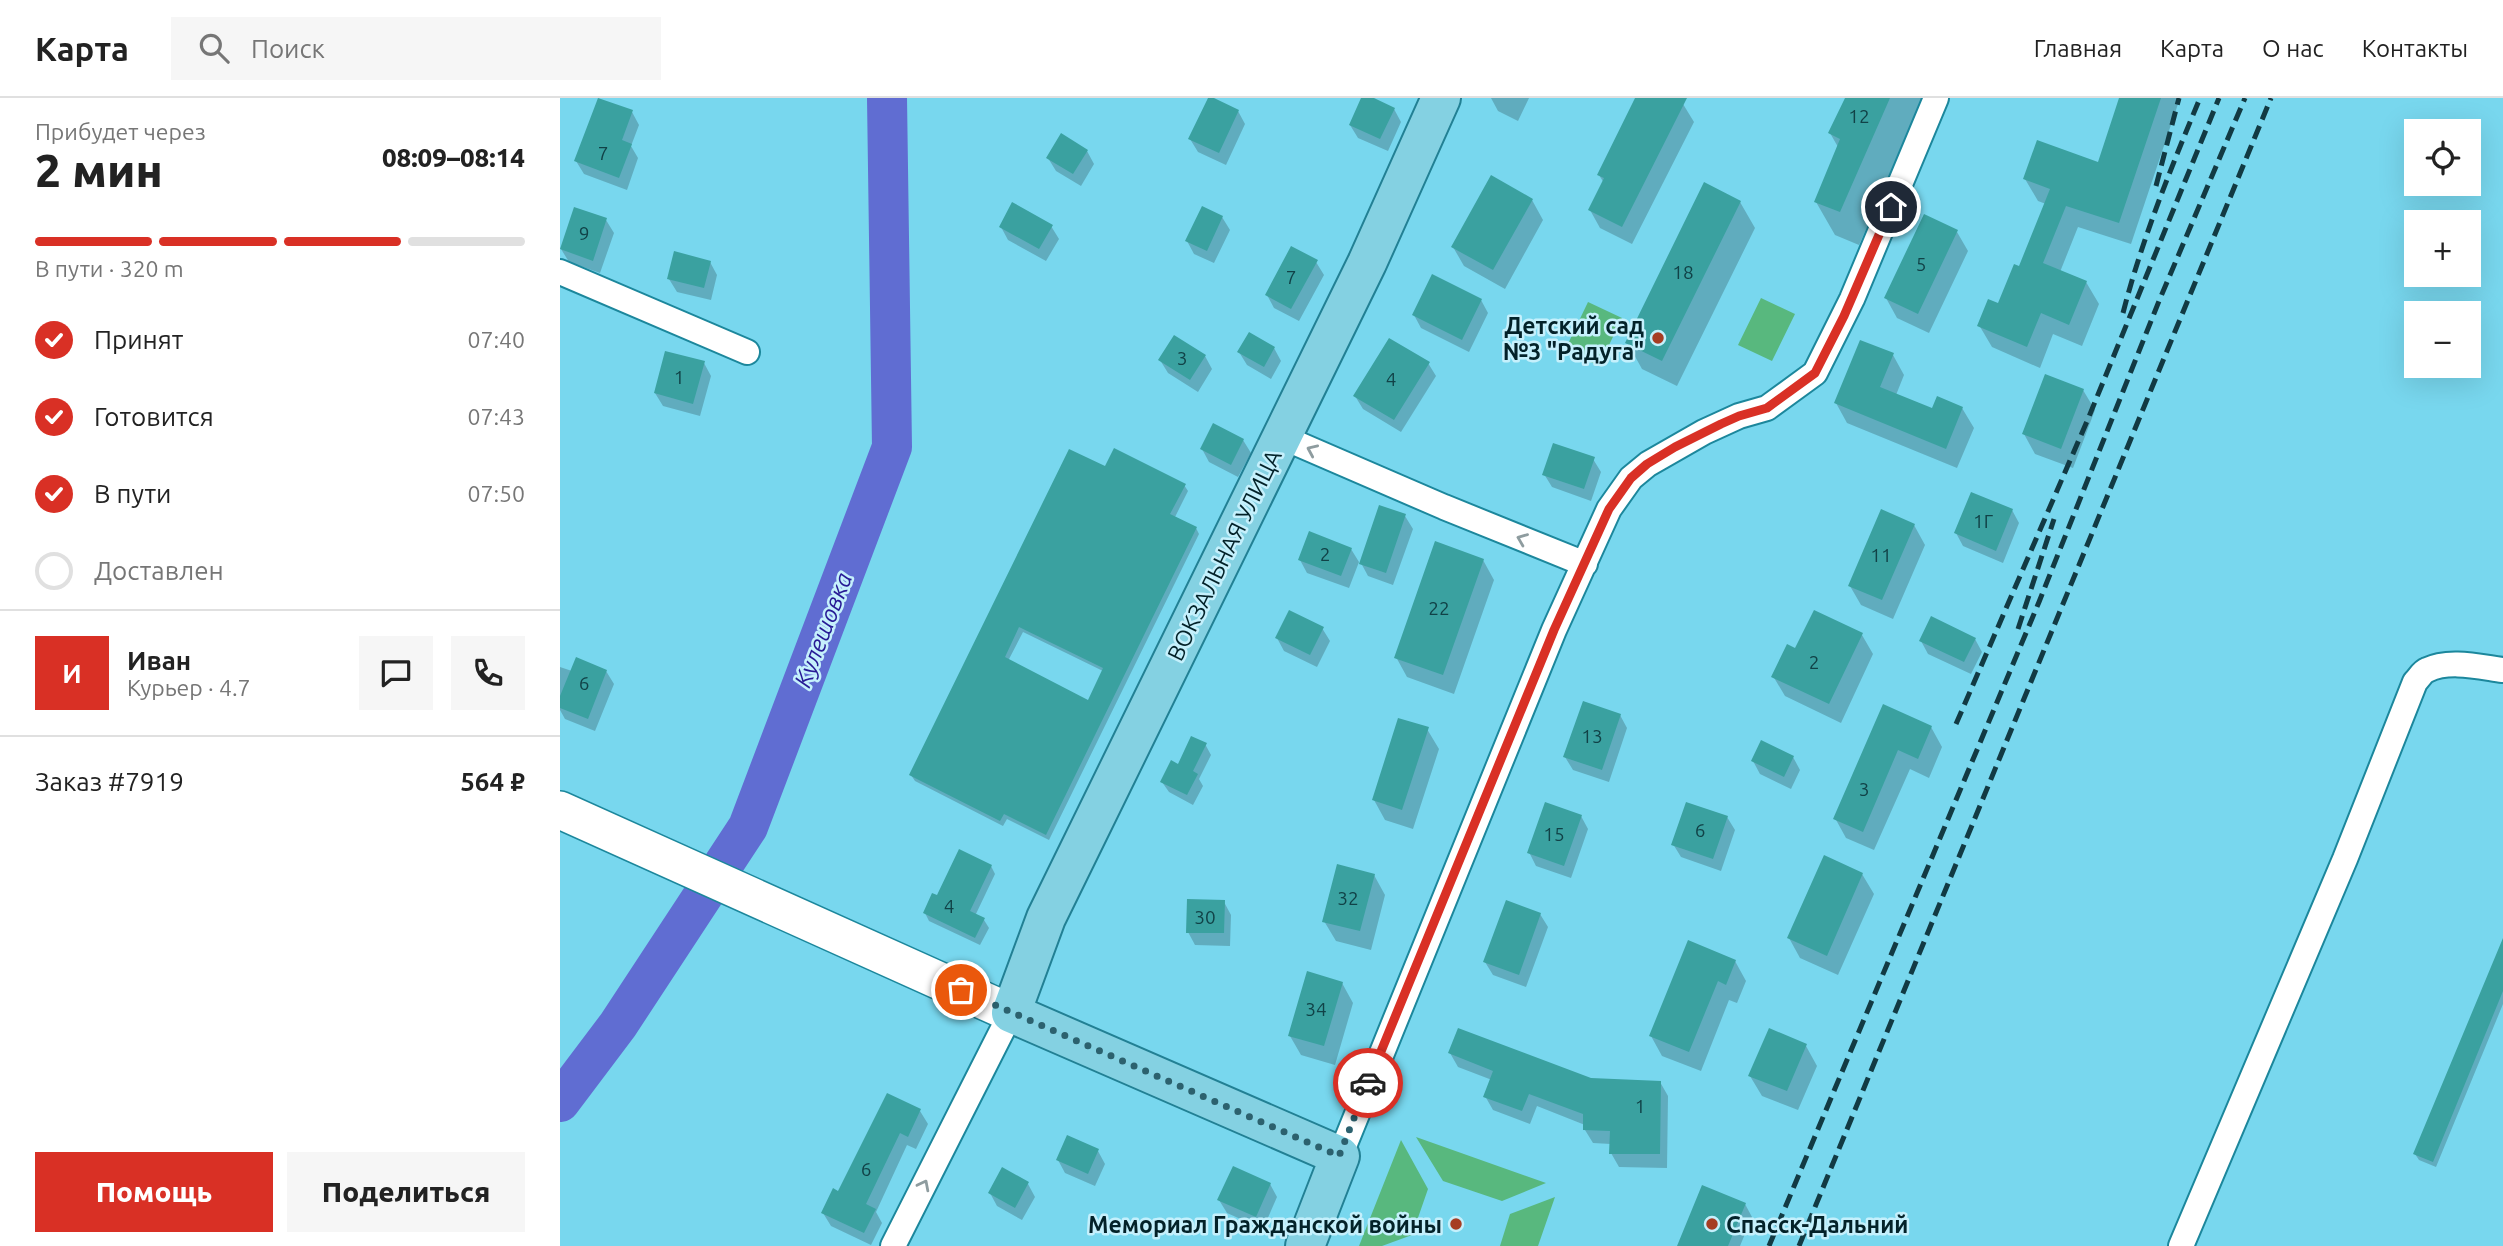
<!DOCTYPE html>
<html lang="ru">
<head>
<meta charset="utf-8">
<style>
	body { margin:0; font-family:Ubuntu,sans-serif; background:#f6f6f6; color:#222; height:100vh; display:flex; flex-direction:column; font-size:26px; white-space:nowrap }
	* { box-sizing:border-box; margin:0 }
	p { font-size:23px; color:#767676 }
	.icon { flex:none; width:38px; height:38px; fill:none; stroke:currentColor; stroke-width:2; stroke-linecap:round; stroke-linejoin:round }
	.map { position:relative; flex:1; overflow:hidden }
	.details { display:flex; flex-direction:column; background:#fff; width:560px }
	.details>* { flex:none }
	.controls { position:absolute; left:1844px; top:21px; display:grid; gap:14px }
	.controls a { display:grid; place-items:center; width:77px; height:77px; border-radius:0px; background:#fff; box-shadow:0 7px 28px #0002; font-size:35px }
	.pin { position:absolute; display:grid; place-items:center; width:60px; height:60px; color:#fff; margin:-30px; border:4px solid #fff; border-radius:50%; box-shadow:0 2px 7px #0007 }
	.courier { position:absolute; display:grid; place-items:center; width:70px; height:70px; margin:-35px; border:5px solid #d93025; border-radius:50%; background:#fff; color:#222; box-shadow:0 2px 9px #0007 }
	.headline em { font-style:normal; font-weight:800 }
	.headline div { display:flex; flex-direction:column-reverse }
	.headline { display:flex; align-items:center; justify-content:space-between; height:119px; padding:0 35px }
	h1 { font-size:46px; font-weight:800; line-height:52px }
	.bar { display:grid; grid-template-columns:repeat(4,1fr); gap:10px 7px; align-content:center; height:84px; padding:0 35px }
	.bar i { height:9px; border-radius:5px; background:#e0e0e0 }
	.bar .active { background:#d93025 }
	.bar p { grid-column:span 4 }
	.line { display:flex; align-items:center; gap:18px; padding:0 35px; border-top:2px solid #e0e0e0 }
	.line div { flex:1 }
	.round { display:grid; place-items:center; flex:none; width:74px; height:74px; border-radius:0px; background:#f6f6f6 }
	ol { padding:0 35px; list-style:none }
	li { display:flex; align-items:center; gap:21px; height:77px }
	li p { margin-inline-start:auto }
	li .icon { padding:7px; border-radius:50%; background:#d93025; color:#fff; stroke-width:4 }
	li:last-child { color:#767676 }
	li i { width:38px; height:38px; border:4px solid #e0e0e0; border-radius:50% }
	.button { display:flex; gap:14px; margin-top:auto; padding:14px 35px }
	.button a { flex:1; height:80px; border-radius:0px; background:#d93025; color:#fff; font-size:28px; font-weight:800; line-height:80px; text-align:center }
	.button a+a { background:#f6f6f6; color:#222 }
	header { display:flex; align-items:center; gap:42px; box-sizing:border-box; height:98px; padding:0 35px; background:#fff; border-bottom:2px solid #e0e0e0 }
	header strong { font-size:33px }
	nav { display:flex; gap:38px; margin-inline-start:auto; font-size:24px }
	.search { width:490px; height:63px; background:#f6f6f6; display:flex; align-items:center; gap:18px; box-sizing:border-box; padding:0 24px; border-radius:0px; color:#767676; font-size:26px }
	main { display:flex; flex:1; min-height:0 }
	.map>svg:first-child { display:block }
	.green { fill:#58b87e }
	.shadow { fill:#0003; fill-rule:evenodd }
	.lines { fill:none; stroke-linecap:round; stroke-linejoin:round }
	.river { stroke:#606dd2; stroke-width:40 }
	.building { fill:#3aa1a0; fill-rule:evenodd }
	.street-casing { stroke:#1c879c; stroke-width:28 }
	.secondary-casing { stroke:#1c879c; stroke-width:40 }
	.primary-casing { stroke:#228094; stroke-width:42 }
	.street { stroke:#fff; stroke-width:24 }
	.secondary { stroke:#fff; stroke-width:37 }
	.primary { stroke:#84d1e2; stroke-width:38 }
	.rail { stroke:#123a43; stroke-width:5; stroke-dasharray:14 7; stroke-linecap:butt }
	.oneway { stroke:#8e9c9f }
	.done { stroke:#2c616e; stroke-width:7; stroke-dasharray:0 12.6 }
	.route { stroke:#d93025; stroke-width:9 }
	.poi-dot { fill:#a63d23; stroke:#c5f0fc; stroke-width:2.5 }
	.labels { text-anchor:middle; dominant-baseline:central; stroke-width:5; stroke-linejoin:round; paint-order:stroke }
	.number-label { font-size:19px; fill:#114247 }
	.poi-label { font-size:23px; font-weight:bold; fill:#032229; stroke:#c5f0fc; text-anchor:end }
	.street-label { font-size:23px; fill:#032229; stroke:#c5f0fc }
	.water-label { font-size:24px; font-style:italic; fill:#271a95; stroke:#c5f0fc }
</style>
</head>
<body>
<header>
<strong>Карта</strong>
<div class="search"><svg class="icon" aria-label="search" viewBox="0 0 24 24"><circle cx="10" cy="10" r="6"/><path d="M15 15l6 6"/></svg>Поиск</div>
<nav><a>Главная</a><a>Карта</a><a>О нас</a><a>Контакты</a></nav>
</header>
<main>
<section class="details">
<div class="headline"><div><h1>2 мин</h1><p>Прибудет через</p></div><em>08:09–08:14</em></div>
<div class="bar"><i class="active"></i><i class="active"></i><i class="active"></i><i></i><p>В пути · 320 m</p></div>
<ol>
<li><svg class="icon" aria-label="check" viewBox="0 0 24 24"><path d="M5 12l5 5 9-10"/></svg>Принят<p>07:40</p></li>
<li><svg class="icon" aria-label="check" viewBox="0 0 24 24"><path d="M5 12l5 5 9-10"/></svg>Готовится<p>07:43</p></li>
<li><svg class="icon" aria-label="check" viewBox="0 0 24 24"><path d="M5 12l5 5 9-10"/></svg>В пути<p>07:50</p></li>
<li><i></i>Доставлен</li>
</ol>
<div class="line" style="height:126px"><b class="round" style="background:#d93025;color:#fff">И</b><div><b>Иван</b><p>Курьер · 4.7</p></div><a class="round"><svg class="icon" aria-label="chat" viewBox="0 0 24 24"><path d="M4 5h16v11H9l-5 4z"/></svg></a><a class="round"><svg class="icon" aria-label="phone" viewBox="0 0 24 24"><path d="M5 4h4l2 5-3 2q2 4 5 5l2-3 5 2v4C11 20 4 13 5 4z"/></svg></a></div>
<div class="line" style="height:91px"><div>Заказ #7919</div><b>564 ₽</b></div>
<div class="button"><a>Помощь</a><a>Поделиться</a></div>
</section>
<div class="map">
<svg width="1943" height="1148" viewBox="0 0 1943 1148">
	<rect width="100%" height="100%" fill="#78d7ee"/>
	<!-- green -->
	<path class="green" d="M1201,200L1235,216L1212,263L1178,247Z
		M1028,204L1062,220L1039,268L1005,252Z
		M856,1039L986,1085L942,1103L883,1083Z
		M841,1042L868,1091L852,1137L822,1148H799Z
		M995,1099L978,1148H940L950,1116Z"/>
	<!-- shadow -->
	<path class="shadow" d="M650,0L678,13L685,26L666,67L638,54L630,41Z
		M803,0H810L834,11L841,24L828,53L798,40L790,27Z
		M931,0H969L958,23L938,13Z
		M1077,0H1112L1123,6L1134,24L1072,146L1040,130L1030,112L1044,85L1039,77Z
		M1287,0H1365L1299,147L1275,137L1256,104L1278,49L1270,35Z
		M1561,0H1620L1571,146L1518,129L1500,174L1526,184L1539,206L1522,248L1493,236L1480,270L1432,249L1419,227L1439,208L1460,170L1486,106L1478,103L1465,81L1539,66Z
		M72,14L79,27L71,48L78,60L67,92L24,76L16,63Z
		M527,53L534,66L521,88L496,73L488,60Z
		M972,102L983,122L945,191L904,168L893,149Z
		M1180,104L1195,130L1117,288L1082,271L1067,244Z
		M662,119L670,132L654,165L634,156L627,143Z
		M46,122L54,135L40,175L9,164L1,151Z
		M491,128L499,141L486,163L448,142L441,129Z
		M1397,134L1408,153L1369,235L1337,220L1326,200Z
		M150,164L157,177L151,202L117,194L109,181Z
		M756,164L764,177L739,223L714,210L707,197Z
		M921,202L928,215L909,254L861,230L854,217Z
		M714,250L721,263L711,281L687,267L679,254Z
		M1333,257L1344,277L1336,297L1373,312L1402,310L1414,330L1397,370L1287,325L1276,305Z
		M645,258L652,271L638,294L608,275L600,262Z
		M144,265L151,278L140,318L103,308L95,295Z
		M868,265L876,278L841,334L803,311L795,298Z
		M1523,292L1535,312L1513,370L1475,356L1464,336Z
		M683,342L691,355L678,379L649,364L642,351Z
		M1033,361L1041,374L1031,403L992,389L984,376Z
		M545,370L624,387L628,393L615,419L636,430L639,436L489,742L447,721L443,728L355,683L351,677ZM463,534L543,573L529,604L448,563Z
		M1452,412L1459,425L1443,465L1403,448L1396,435Z
		M845,418L853,431L833,487L808,478L801,465Z
		M1354,427L1365,447L1333,521L1301,507L1290,488Z
		M791,451L799,464L789,490L747,475L740,462Z
		M923,462L934,482L894,596L847,579L836,559Z
		M762,530L770,543L757,569L724,553L717,540Z
		M1302,537L1313,556L1281,625L1225,598L1213,578Z
		M1415,541L1422,554L1411,576L1368,556L1361,543Z
		M0,569L12,573H46L54,586L35,633L5,621L0,612Z
		M1324,608L1371,629L1382,649L1369,680L1350,671L1314,752L1286,740L1275,720Z
		M1060,617L1067,630L1049,684L1013,672L1005,659Z
		M867,631L879,651L853,731L825,722L814,702Z
		M645,646L651,657L639,681L643,688L633,707L609,694L602,684Z
		M1233,659L1240,672L1231,691L1200,676L1193,663Z
		M1021,718L1028,731L1011,780L976,768L969,754Z
		M1167,719L1175,732L1161,773L1121,759L1113,746Z
		M431,768L435,776L415,818L424,822L429,830L420,847L369,823L365,815L378,799Z
		M1302,776L1314,796L1278,877L1240,860L1229,840Z
		M814,777L825,797L811,852L776,843L764,823Z
		M664,804L671,817L670,848L635,847L628,834Z
		M980,816L988,829L966,889L933,877L925,864Z
		M1943,843V906L1876,1069L1859,1062L1855,1056Z
		M1175,863L1186,883L1177,905L1169,902L1141,973L1102,958L1091,938Z
		M782,885L793,905L775,967L741,957L730,938Z
		M1246,948L1257,968L1238,1012L1202,998L1190,978Z
		M890,955L1030,982L1100,984L1108,998L1107,1070L1059,1069L1051,1055V1046L1033,1045L1025,1032V1027L977,1008L970,1026L933,1012L925,998L932,982L898,969Z
		M360,1013L368,1026L356,1051L347,1047L316,1114L322,1125L311,1147L271,1128L263,1115L279,1095Z
		M538,1053L545,1066L535,1088L505,1075L498,1062Z
		M468,1086L475,1099L462,1122L437,1108L430,1095Z
		M710,1086L717,1099L703,1131L667,1115L659,1102Z
		M1185,1106L1192,1119L1180,1148H1119Z"/>
	<g class="lines">
		<!-- river -->
		<path class="river" d="M0,1004L58,927L188,729L332,349L327,0"/>
	</g>
	<!-- building -->
	<path class="building" d="M38,0L73,12L62,42L72,46L59,80L14,63Z
		M648,0H654L679,12L659,55L628,41Z
		M801,0H814L835,10L820,41L789,27Z
		M1075,0H1127L1062,129L1028,112L1044,80L1037,77Z
		M1285,0H1330L1280,114L1254,104L1280,41L1268,35Z
		M1559,0H1601L1559,125L1506,108L1483,165L1527,183L1509,227L1481,215L1467,249L1417,228L1428,201L1438,205L1454,166L1459,168L1490,91L1463,81L1477,42L1538,64Z
		M501,35L528,52L513,76L486,60Z
		M931,77L973,101L933,172L891,149Z
		M1144,84L1181,103L1102,263L1065,245Z
		M452,104L493,127L479,151L439,129Z
		M642,108L663,118L647,153L625,143Z
		M14,109L47,120L33,163L0,151Z
		M1364,116L1398,132L1358,216L1324,200Z
		M731,148L758,162L731,211L705,197Z
		M114,153L151,163L144,190L107,181Z
		M872,176L922,201L902,242L852,217Z
		M689,234L715,249L704,269L677,254Z
		M614,237L646,257L630,282L598,262Z
		M829,240L870,264L834,322L793,298Z
		M1300,242L1334,255L1320,289L1372,310L1377,298L1403,309L1386,351L1274,305Z
		M105,253L145,263L133,306L94,295Z
		M1485,276L1524,291L1501,351L1462,336Z
		M653,325L684,341L671,367L640,351Z
		M993,345L1035,359L1024,391L982,377Z
		M554,350L626,386L610,416L637,429L486,737L444,716L440,723L349,677L509,351L545,368ZM459,529L543,570L528,602L445,559Z
		M1411,394L1453,411L1436,453L1394,435Z
		M819,407L846,416L826,475L799,466Z
		M1321,411L1355,426L1322,502L1288,488Z
		M749,433L792,450L781,478L738,462Z
		M875,443L924,461L883,577L834,560Z
		M729,512L764,529L750,557L715,540Z
		M1254,512L1303,535L1269,606L1211,579L1227,546L1235,550Z
		M1371,518L1416,540L1404,564L1359,543Z
		M16,559L47,572L28,621L0,610V598Z
		M1023,603L1061,616L1042,672L1003,659Z
		M1323,606L1372,628L1358,661L1338,652L1303,734L1273,721Z
		M838,620L869,629L842,712L812,702Z
		M631,638L647,645L633,673L638,676L627,697L600,684L611,662L618,666Z
		M1201,642L1234,658L1224,679L1191,663Z
		M985,704L1022,717L1004,768L967,755Z
		M1126,704L1168,718L1153,761L1111,747Z
		M399,751L432,767L410,813L425,820L415,840L363,815L372,795L377,797Z
		M1264,757L1303,775L1267,858L1227,840Z
		M777,766L815,776L800,833L762,824Z
		M627,801L665,802L664,835H626Z
		M946,802L981,815L959,877L923,864Z
		M1943,840V893L1873,1064L1853,1056Z
		M1128,842L1176,862L1166,887L1158,883L1129,954L1089,938Z
		M747,873L783,884L764,948L728,938Z
		M898,930L1031,980L1101,983L1100,1056H1049L1050,1033L1023,1032V1016L969,996L962,1013L923,999L933,973L888,955Z
		M1209,930L1247,946L1227,993L1188,978Z
		M327,995L361,1011L348,1039L340,1035L306,1106L316,1111L304,1135L261,1115L273,1090L278,1093Z
		M507,1037L539,1051L528,1076L496,1062Z
		M673,1068L711,1085L696,1119L657,1102Z
		M442,1069L469,1084L455,1110L428,1095Z
		M1142,1087L1186,1105L1168,1148H1117Z"/>
	<g class="lines">
		<defs>
			<path id="street" d="M0,174L187,254
				M722,339L884,409L1025,466
				M780,1058L994,532L1049,411L1071,380L1088,366L1144,334L1179,318L1207,310L1255,275L1292,201L1376,0
				M333,1148L451,915
				M1621,1148L1785,761L1855,584C1859,580 1862,574 1867,572C1889,561 1920,569 1943,572"/>
			<path id="secondary" d="M0,712L451,915"/>
			<path id="primary" d="M745,1148L780,1058L451,915L486,820L807,165L881,0"/>
		</defs>
		<!-- street casing -->
		<use href="#street" class="street-casing"/>
		<!-- secondary casing -->
		<use href="#secondary" class="secondary-casing"/>
		<!-- primary casing -->
		<use href="#primary" class="primary-casing"/>
		<!-- street -->
		<use href="#street" class="street"/>
		<!-- secondary -->
		<use href="#secondary" class="secondary"/>
		<!-- primary -->
		<use href="#primary" class="primary"/>
		<!-- rail -->
		<path class="rail" d="M1596,88L1619,0
			M1563,215C1582,141 1611,70 1640,0
			M1458,531L1494,421
			M1396,626L1528,321L1659,0
			M1209,1148L1479,504L1599,203L1685,0
			M1239,1148L1711,0"/>
	</g>
	<!-- one-way arrows -->
	<defs><path id="oneway-chevron" d="M-2-3.5L2.5 0L-2 3.5" fill="none" stroke-width="1.6" stroke-linecap="round" stroke-linejoin="round" transform="scale(1.75)"/></defs>
	<g class="oneway">
		<use href="#oneway-chevron" transform="translate(752 352) rotate(-156)"/>
		<use href="#oneway-chevron" transform="translate(962 441) rotate(-158)"/>
		<use href="#oneway-chevron" transform="translate(364 1087) rotate(-63)"/>
	</g>
	<g class="lines">
		<!-- done -->
		<path class="done" d="M401,892L779,1058L808,985"/>
		<!-- route -->
		<path class="route" d="M808,985L994,532L1049,411L1071,380L1087,366L1115,349L1161,326L1179,318L1207,310L1255,275L1284,218L1331,109"/>
	</g>
	<!-- markers -->
	<g class="poi-dot">
		<circle cx="1098" cy="240" r="7"/>
		<circle cx="896" cy="1126" r="7"/>
		<circle cx="1152" cy="1126" r="7"/>
	</g>
	<g class="labels">
		<!-- number labels -->
		<g class="number-label">
			<text x="1299" y="18">12</text>
			<text x="43" y="55">7</text>
			<text x="24" y="135">9</text>
			<text x="1361" y="166">5</text>
			<text x="1123" y="174">18</text>
			<text x="731" y="179">7</text>
			<text x="622" y="260">3</text>
			<text x="119" y="279">1</text>
			<text x="831" y="281">4</text>
			<text x="1423" y="423">1Г</text>
			<text x="765" y="456">2</text>
			<text x="1321" y="457">11</text>
			<text x="879" y="510">22</text>
			<text x="1254" y="564">2</text>
			<text x="24" y="585">6</text>
			<text x="1032" y="638">13</text>
			<text x="1304" y="691">3</text>
			<text x="1140" y="732">6</text>
			<text x="994" y="736">15</text>
			<text x="788" y="800">32</text>
			<text x="389" y="808">4</text>
			<text x="645" y="819">30</text>
			<text x="756" y="911">34</text>
			<text x="1080" y="1008">1</text>
			<text x="306" y="1071">6</text>
		</g>
		<!-- poi labels -->
		<g class="poi-label">
			<text x="1084" y="227">Детский сад<tspan x="1084" dy="26">№3 "Радуга"</tspan></text>
			<text x="882" y="1126">Мемориал Гражданской войны</text>
			<text x="1166" y="1126" text-anchor="start">Спасск-Дальний</text>
		</g>
		<!-- street labels -->
		<g class="street-label">
			<text transform="translate(664 457) rotate(-64)">ВОКЗАЛЬНАЯ УЛИЦА</text>
		</g>
		<!-- water labels -->
		<g class="water-label">
			<text transform="translate(263 532) rotate(-69)">Кулешовка</text>
		</g>
	</g>
</svg>
<div class="controls">
<a><svg class="icon" aria-label="locate" viewBox="0 0 24 24"><circle cx="12" cy="12" r="6"/><path d="M12 2v4M12 18v4M2 12h4M18 12h4"/></svg></a>
<a>+</a>
<a>−</a>
</div>
<div class="pin" style="left:401px;top:892px;background:#ea580c"><svg class="icon" aria-label="bag" viewBox="0 0 24 24"><path d="M5 8h14l-1 12H6zM9 8a3 3 0 0 1 6 0"/></svg></div>
<div class="pin" style="left:1331px;top:109px;background:#1f2937"><svg class="icon" aria-label="home" viewBox="0 0 24 24"><path d="M3 11l9-7 9 7M6 9v11h12V9"/></svg></div>
<div class="courier" style="left:808px;top:985px"><svg class="icon" aria-label="car" viewBox="0 0 24 24"><path d="M5 17H2v-5l4-1 3-4h7l3 4 3 1v5h-3M9 17h6M6 11h13"/><circle cx="7" cy="17" r="2"/><circle cx="17" cy="17" r="2"/></svg></div>
</div>
</main>
</body>
</html>
